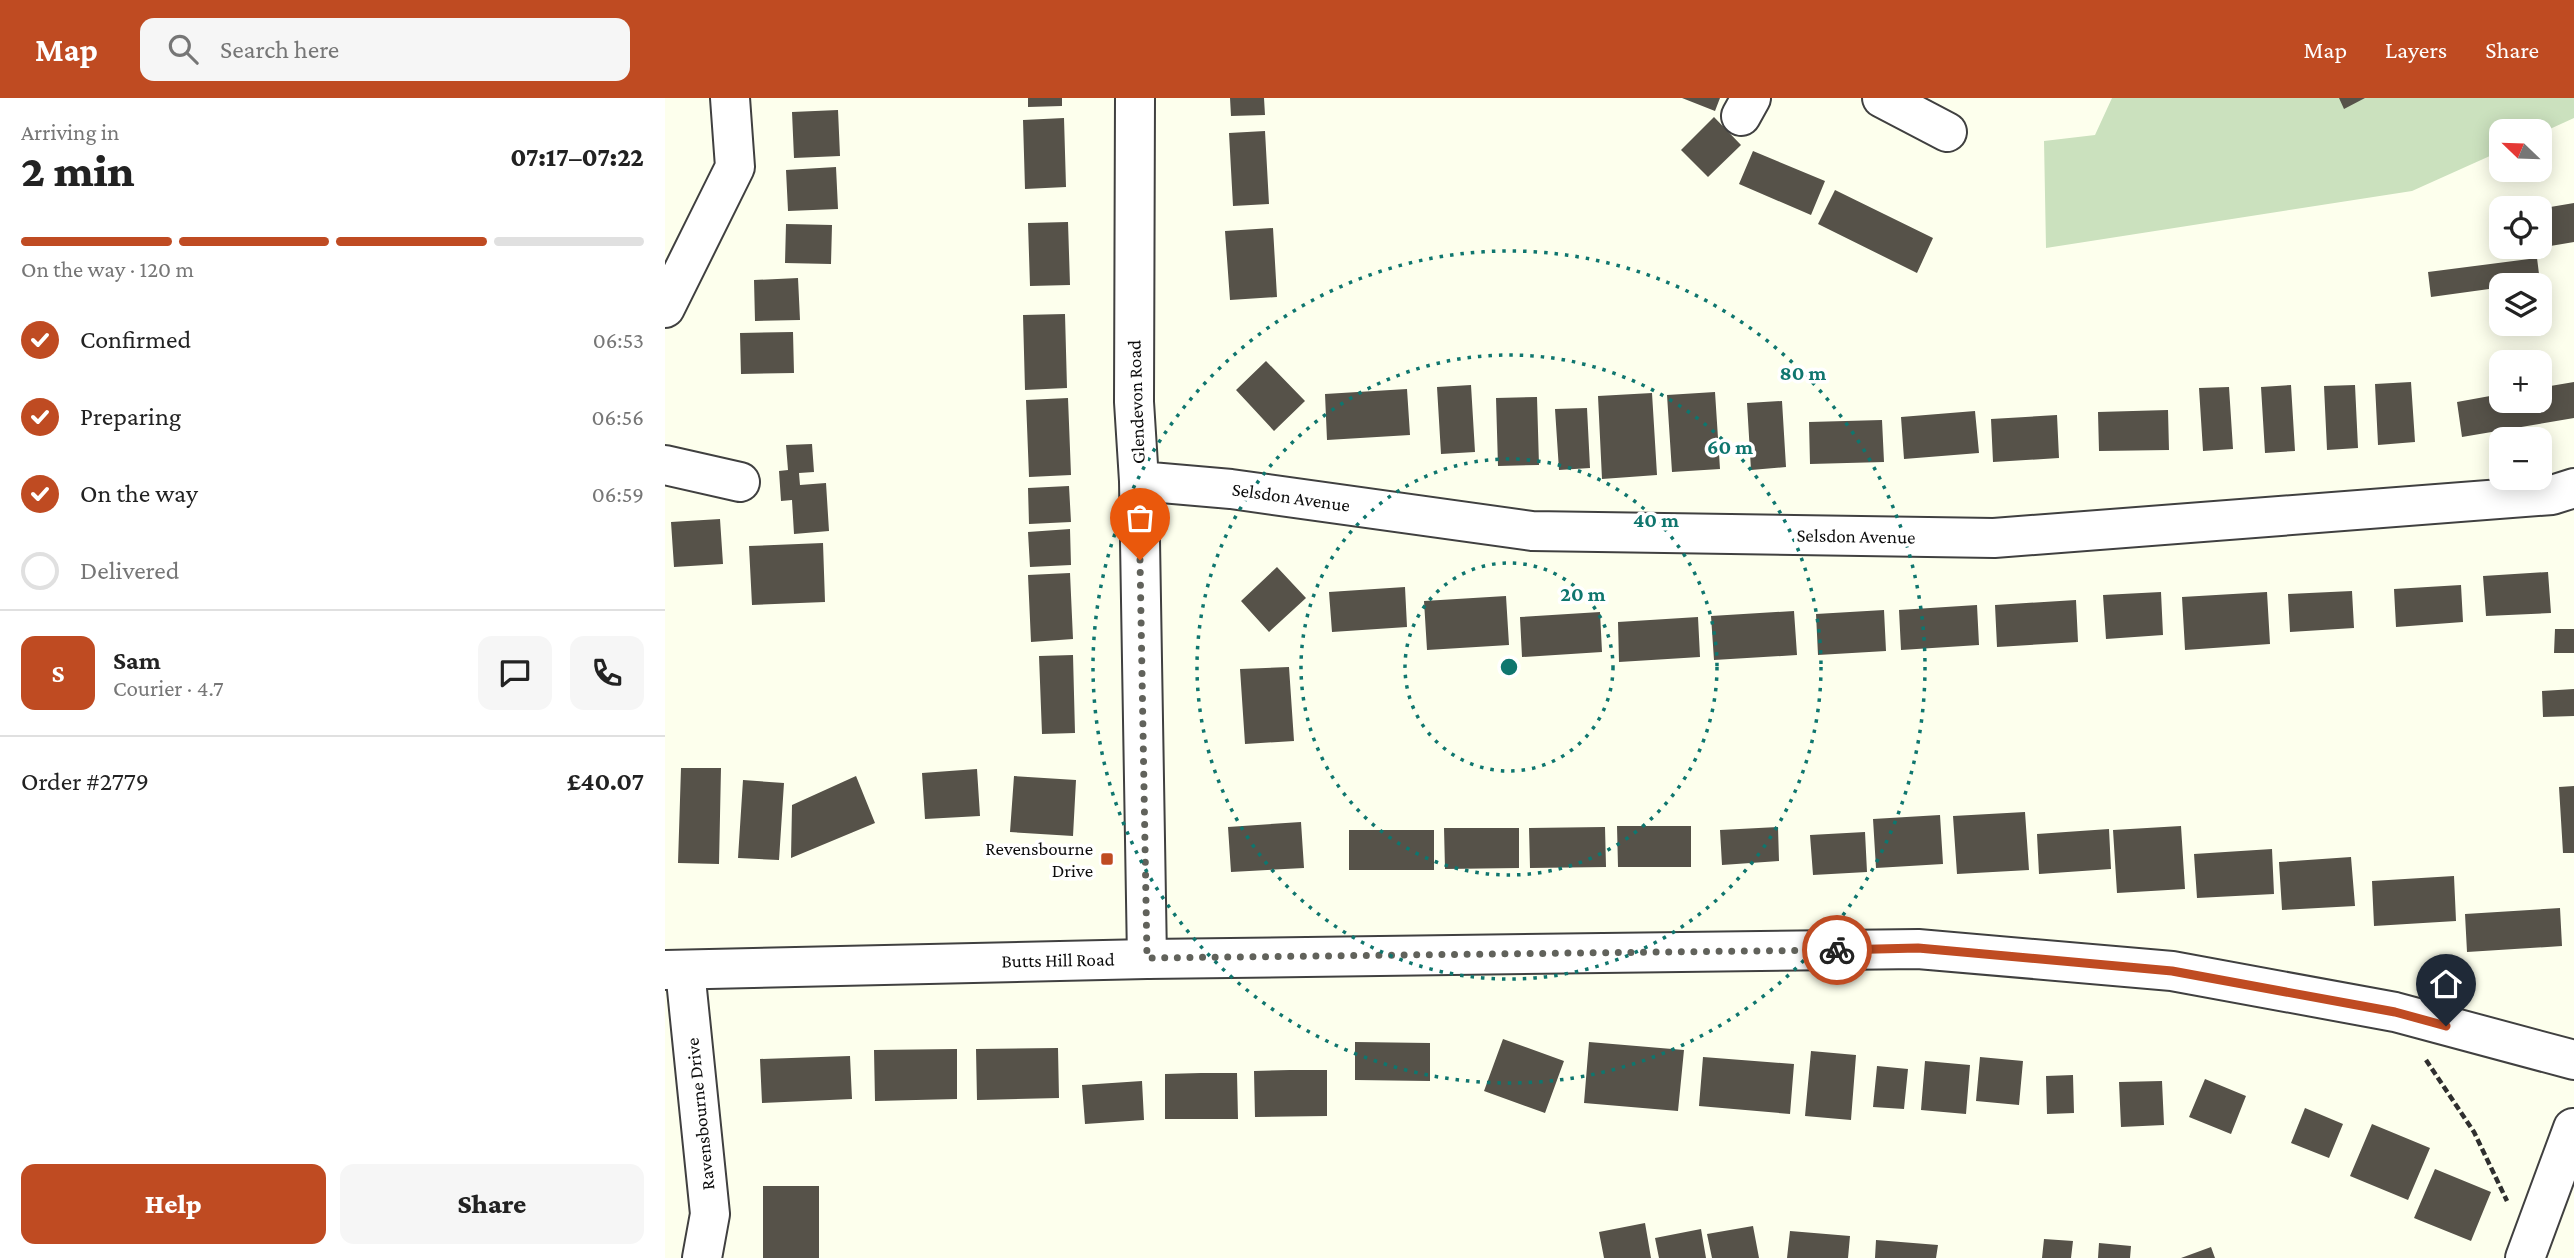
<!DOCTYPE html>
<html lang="en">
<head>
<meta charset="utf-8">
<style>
	body { margin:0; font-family:"Crimson Pro",serif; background:#f6f6f6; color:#222; height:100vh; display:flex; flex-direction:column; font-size:26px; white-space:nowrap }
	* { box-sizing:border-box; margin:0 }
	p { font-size:23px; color:#767676 }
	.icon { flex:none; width:38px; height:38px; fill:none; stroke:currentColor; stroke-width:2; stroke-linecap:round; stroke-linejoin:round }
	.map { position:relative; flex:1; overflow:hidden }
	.sheet { display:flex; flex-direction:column; background:#fff; width:665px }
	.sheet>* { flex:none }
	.needle { width:46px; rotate:293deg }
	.controls { position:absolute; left:1824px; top:21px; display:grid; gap:14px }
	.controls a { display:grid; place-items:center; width:63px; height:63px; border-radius:14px; background:#fff; box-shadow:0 4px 18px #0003; font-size:35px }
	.pin { position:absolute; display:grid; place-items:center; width:60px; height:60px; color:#fff; margin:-72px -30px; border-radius:50% 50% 50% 0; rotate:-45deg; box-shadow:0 0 7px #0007 }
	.pin .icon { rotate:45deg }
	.courier { position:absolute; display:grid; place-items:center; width:70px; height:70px; margin:-35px; border:5px solid #bf4b22; border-radius:50%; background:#fff; color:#222; box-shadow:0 2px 9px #0007 }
	.headline em { font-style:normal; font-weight:800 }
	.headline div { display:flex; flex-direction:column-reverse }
	.headline { display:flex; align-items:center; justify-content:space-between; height:119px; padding:0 21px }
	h1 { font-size:46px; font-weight:800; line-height:52px }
	.bar { display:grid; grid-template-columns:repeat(4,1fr); gap:10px 7px; align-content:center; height:84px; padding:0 21px }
	.bar i { height:9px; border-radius:5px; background:#e0e0e0 }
	.bar .selected { background:#bf4b22 }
	.bar p { grid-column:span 4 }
	.line { display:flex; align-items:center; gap:18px; padding:0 21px; border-top:2px solid #e0e0e0 }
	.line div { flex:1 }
	.round { display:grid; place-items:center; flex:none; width:74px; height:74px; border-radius:14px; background:#f6f6f6 }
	ol { padding:0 21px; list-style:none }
	li { display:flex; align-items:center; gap:21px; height:77px }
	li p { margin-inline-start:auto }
	li .icon { padding:7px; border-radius:50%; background:#bf4b22; color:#fff; stroke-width:4 }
	li:last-child { color:#767676 }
	li i { width:38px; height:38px; border:4px solid #e0e0e0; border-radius:50% }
	.button { display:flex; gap:14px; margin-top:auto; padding:14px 21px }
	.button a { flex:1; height:80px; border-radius:14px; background:#bf4b22; color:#fff; font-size:28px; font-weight:800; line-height:80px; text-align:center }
	.button a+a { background:#f6f6f6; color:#222 }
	header { display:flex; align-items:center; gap:42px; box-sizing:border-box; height:98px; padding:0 35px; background:#bf4b22; color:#fff }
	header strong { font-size:33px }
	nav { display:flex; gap:38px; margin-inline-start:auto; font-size:24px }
	.search { width:490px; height:63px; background:#f6f6f6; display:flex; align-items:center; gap:18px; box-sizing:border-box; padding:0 24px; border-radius:14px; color:#767676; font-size:26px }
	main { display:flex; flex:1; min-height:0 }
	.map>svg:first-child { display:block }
	.cemetery { fill:#cbe1be }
	.building { fill:#565249 }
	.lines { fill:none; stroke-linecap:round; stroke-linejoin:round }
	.minor-casing { stroke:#404040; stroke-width:42 }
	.tertiary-casing { stroke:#404040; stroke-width:42 }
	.path { stroke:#2f2f2f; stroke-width:4.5; stroke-dasharray:7 3.5; stroke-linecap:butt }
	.minor { stroke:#fff; stroke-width:38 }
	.tertiary { stroke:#fff; stroke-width:38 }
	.done { stroke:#61625b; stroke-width:7; stroke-dasharray:0 12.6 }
	.route { stroke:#bf4b22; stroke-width:9 }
	.ring { fill:none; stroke:#0f766e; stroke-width:3.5; stroke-dasharray:3.5 7 }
	.poi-dot { fill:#bf4b22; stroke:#fff; stroke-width:2.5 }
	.labels { text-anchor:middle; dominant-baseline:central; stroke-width:7; stroke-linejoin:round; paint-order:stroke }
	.street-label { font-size:19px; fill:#0d0d0d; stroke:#fff }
	.poi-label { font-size:19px; fill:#0d0d0d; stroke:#fff; text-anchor:end }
	.centre { fill:#0f766e; stroke:#fff; stroke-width:3.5 }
	.ring-label { font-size:21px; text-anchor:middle; font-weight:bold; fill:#0f766e; stroke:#fff; stroke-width:7; stroke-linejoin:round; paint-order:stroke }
</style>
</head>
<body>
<header>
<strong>Map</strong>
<div class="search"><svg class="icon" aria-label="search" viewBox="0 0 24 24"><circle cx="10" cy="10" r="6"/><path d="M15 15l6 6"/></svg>Search here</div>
<nav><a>Map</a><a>Layers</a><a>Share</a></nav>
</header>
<main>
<section class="sheet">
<div class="headline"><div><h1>2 min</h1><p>Arriving in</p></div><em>07:17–07:22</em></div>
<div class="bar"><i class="selected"></i><i class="selected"></i><i class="selected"></i><i></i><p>On the way · 120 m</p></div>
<ol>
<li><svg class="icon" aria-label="check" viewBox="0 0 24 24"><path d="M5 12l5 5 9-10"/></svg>Confirmed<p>06:53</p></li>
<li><svg class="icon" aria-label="check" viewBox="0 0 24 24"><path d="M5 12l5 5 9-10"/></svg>Preparing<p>06:56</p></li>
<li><svg class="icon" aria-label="check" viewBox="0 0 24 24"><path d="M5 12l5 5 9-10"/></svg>On the way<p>06:59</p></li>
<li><i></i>Delivered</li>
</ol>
<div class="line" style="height:126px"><b class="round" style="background:#bf4b22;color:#fff">S</b><div><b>Sam</b><p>Courier · 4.7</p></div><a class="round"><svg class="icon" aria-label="chat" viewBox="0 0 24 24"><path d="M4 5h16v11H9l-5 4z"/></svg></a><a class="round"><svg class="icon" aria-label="phone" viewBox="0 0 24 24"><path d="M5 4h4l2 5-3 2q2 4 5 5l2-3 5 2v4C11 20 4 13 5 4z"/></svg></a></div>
<div class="line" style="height:91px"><div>Order #2779</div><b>£40.07</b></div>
<div class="button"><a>Help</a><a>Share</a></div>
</section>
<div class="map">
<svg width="1909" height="1160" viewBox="0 0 1909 1160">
	<rect width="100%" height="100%" fill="#fdffed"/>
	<!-- cemetery -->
	<path class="cemetery" d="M1447,0H1909V20L1874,36V33H1836V53L1747,93L1381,150L1379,43L1430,37Z"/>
	<!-- building -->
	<path class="building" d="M363,0H397V8L363,9Z
		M565,0H599L600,17L566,18Z
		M1017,0H1055L1050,13Z
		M1674,0H1700L1679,11Z
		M173,12L175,58L129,60L127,14Z
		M1049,19L1076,47L1043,79L1016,52Z
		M399,20L401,89L360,91L358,22Z
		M600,33L604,106L568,108L564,35Z
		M1088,53L1160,83L1146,117L1074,86Z
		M171,69L173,111L123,113L121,72Z
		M1170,92L1268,140L1252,175L1153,126Z
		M1909,105V144L1874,150V111Z
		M403,124L405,187L365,188L363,125Z
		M121,126L167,127L166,166L120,165Z
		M608,130L612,199L565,202L560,133Z
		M1846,149H1874V150L1847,155Z
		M1872,160L1875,184L1766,199L1763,174Z
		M133,180L135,222L90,223L89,182Z
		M400,216L402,290L360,292L358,217Z
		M128,234L129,275L76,276L75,235Z
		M601,263L640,303L609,333L571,292Z
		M1746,284L1750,344L1713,347L1710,286Z
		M1909,284V320L1797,339L1792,304L1836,296V303H1874V290Z
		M806,287L810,354L776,356L772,289Z
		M1626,287L1630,353L1600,355L1596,289Z
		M1690,287L1693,350L1662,352L1659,288Z
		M1564,289L1568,351L1538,353L1534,290Z
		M742,291L745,337L662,342L660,296Z
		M1050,294L1055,371L1007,374L1002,297Z
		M987,295L992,377L937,381L933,298Z
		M872,299L874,367L833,368L831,300Z
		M403,300L406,377L364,379L361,302Z
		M1117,303L1121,369L1086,372L1082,305Z
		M922,310L925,370L894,372L890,311Z
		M1503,312L1504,352L1434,353L1433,314Z
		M1310,313L1314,355L1239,361L1236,319Z
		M1392,317L1394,360L1328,364L1326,321Z
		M1217,322L1219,364L1145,366L1144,324Z
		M147,346L149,374L134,375L135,387L161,385L164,433L129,436L127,402L116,403L114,373L123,372L121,347Z
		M404,388L406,424L364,426L363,390Z
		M55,421L58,466L9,469L6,424Z
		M405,431L406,467L365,469L363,434Z
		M158,445L160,504L87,507L84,448Z
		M612,469L641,500L604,534L576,503Z
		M1883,474L1886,515L1821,518L1818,478Z
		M405,475L408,541L366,544L363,477Z
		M1796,487L1798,524L1731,529L1729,491Z
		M740,489L742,529L667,534L664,494Z
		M1687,493L1689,530L1625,534L1623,496Z
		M1496,494L1498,537L1441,541L1438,497Z
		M1602,494L1605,546L1520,552L1517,499Z
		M841,498L844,547L762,552L759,503Z
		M1411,502L1413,544L1332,549L1330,507Z
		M1312,507L1314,547L1236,552L1234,512Z
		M1219,512L1221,553L1153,557L1151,516Z
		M1129,513L1132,557L1049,562L1046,518Z
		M935,514L937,554L857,559L855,519Z
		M1033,519L1035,559L954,564L953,524Z
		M1890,531H1909V555H1889Z
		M408,557L410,635L377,636L374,558Z
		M624,569L629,643L580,646L575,571Z
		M1909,591V618L1878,619L1877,593Z
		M16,670H56L54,766L13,765Z
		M312,671L315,718L260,721L257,675Z
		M191,678L210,725L126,760L127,707Z
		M349,678L411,682L408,738L345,734Z
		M78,682L119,685L114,762L73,760Z
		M1909,688V755H1898L1894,689Z
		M1360,714L1364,772L1292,776L1288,718Z
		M1275,717L1278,766L1211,770L1208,721Z
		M636,724L639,770L566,774L563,729Z
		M952,728H1026V769H953Z
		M1516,728L1520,791L1452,795L1448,732Z
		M940,729L941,769L865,770L864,730Z
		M1113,729L1114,763L1057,767L1055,732Z
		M779,730H854V770L780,771Z
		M1444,731L1446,771L1374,776L1372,736Z
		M684,732H769V772H684Z
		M1200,734L1202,774L1148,777L1145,737Z
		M1607,751L1609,796L1532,800L1529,756Z
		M1686,759L1690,808L1617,812L1614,764Z
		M1789,778L1791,823L1709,828L1707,783Z
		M1895,810L1897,848L1802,854L1800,816Z
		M838,941L899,963L880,1015L819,993Z
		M690,944L765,945V983L690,982Z
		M924,944L1019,952L1013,1013L919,1005Z
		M393,950L394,1000L312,1002L311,951Z
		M292,951V1001L210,1003L209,952Z
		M1146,953L1191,957L1186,1022L1140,1018Z
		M185,958L187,1001L97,1005L95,961Z
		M1038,959L1129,966L1125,1016L1034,1008Z
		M1315,959L1358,963L1354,1007L1311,1003Z
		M1260,963L1305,967L1301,1016L1256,1012Z
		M1212,968L1243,971L1239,1011L1208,1009Z
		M625,972H662V1018L590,1019L589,973Z
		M536,975H572L573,1021H500V976Z
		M1408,977L1409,1015L1382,1016L1381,978Z
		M1540,981L1581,998L1566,1036L1524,1019Z
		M477,983L479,1022L420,1026L417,987Z
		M1497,983L1499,1027L1456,1029L1454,984Z
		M1640,1010L1678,1026L1664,1060L1626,1045Z
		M1707,1026L1765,1050L1743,1102L1685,1078Z
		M1770,1071L1826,1094L1806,1143L1749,1120Z
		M98,1088H154V1160H98Z
		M980,1125L986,1160H939L934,1134Z
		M1088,1128L1094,1160H1047L1042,1136Z
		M1036,1131L1041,1160H994L990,1140Z
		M1125,1133L1185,1138L1183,1160H1122Z
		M1379,1141L1408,1143L1406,1160H1377Z
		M1211,1142L1273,1147L1271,1160H1210Z
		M1434,1145L1466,1148L1465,1160H1433Z
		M1546,1149L1550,1160H1516Z"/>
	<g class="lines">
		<defs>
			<path id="minor" d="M470,0L469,304L474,383L482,861
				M1217,0L1282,34
				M1076,18L1086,0
				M0,210L70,69L65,0
				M0,367L75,384
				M474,383L566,391L867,433L1329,440L1887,397L1909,390
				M20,872L45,1116L37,1160
				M1860,1160L1908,1030"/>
			<path id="tertiary" d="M0,872L482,861L1253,851L1507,873L1730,914L1909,962"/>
		</defs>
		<!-- minor casing -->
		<use href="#minor" class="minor-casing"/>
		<!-- tertiary casing -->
		<use href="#tertiary" class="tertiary-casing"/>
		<!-- path -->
		<path class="path" d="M1761,962L1809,1034L1842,1103"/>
		<!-- minor -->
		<use href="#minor" class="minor"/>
		<!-- tertiary -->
		<use href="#tertiary" class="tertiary"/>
	</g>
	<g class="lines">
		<!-- done -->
		<path class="done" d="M475,462L482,860L1172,852"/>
		<!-- route -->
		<path class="route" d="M1172,852L1253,850L1507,873L1730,914L1781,928"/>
	</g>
	<!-- distance rings -->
	<g class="ring">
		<circle cx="844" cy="569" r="104"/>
		<circle cx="844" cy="569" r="208"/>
		<circle cx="844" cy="569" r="312"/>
		<circle cx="844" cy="569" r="416"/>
	</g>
	<!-- markers -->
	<rect class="poi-dot" x="435" y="754" width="14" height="14" rx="3.5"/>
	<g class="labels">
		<!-- street labels -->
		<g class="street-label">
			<text transform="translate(471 304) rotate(-92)">Glendevon Road</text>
			<text transform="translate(626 399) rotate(8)">Selsdon Avenue</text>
			<text transform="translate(1191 438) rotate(1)">Selsdon Avenue</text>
			<text transform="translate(393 862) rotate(-1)">Butts Hill Road</text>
			<text transform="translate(35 1016) rotate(-96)">Ravensbourne Drive</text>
		</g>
		<!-- poi labels -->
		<g class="poi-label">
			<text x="428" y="750">Revensbourne<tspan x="428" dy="22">Drive</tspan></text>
		</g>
	</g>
	<circle cx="844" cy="569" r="10" class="centre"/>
	<g class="ring-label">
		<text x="1138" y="282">80 m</text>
		<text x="1065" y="356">60 m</text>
		<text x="991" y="429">40 m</text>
		<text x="918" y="503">20 m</text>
	</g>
</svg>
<div class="controls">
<a><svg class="needle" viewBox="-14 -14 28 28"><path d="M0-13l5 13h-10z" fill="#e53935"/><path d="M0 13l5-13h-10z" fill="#767676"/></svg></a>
<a><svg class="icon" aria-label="locate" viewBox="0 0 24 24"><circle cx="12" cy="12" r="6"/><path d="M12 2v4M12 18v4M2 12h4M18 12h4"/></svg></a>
<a><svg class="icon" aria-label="layers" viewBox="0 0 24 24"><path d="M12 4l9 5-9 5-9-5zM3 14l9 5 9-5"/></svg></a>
<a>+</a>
<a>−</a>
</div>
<div class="pin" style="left:475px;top:462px;background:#ea580c"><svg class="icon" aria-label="bag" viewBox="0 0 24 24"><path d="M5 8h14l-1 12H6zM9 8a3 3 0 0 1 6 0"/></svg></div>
<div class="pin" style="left:1781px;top:928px;background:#1f2937"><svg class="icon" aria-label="home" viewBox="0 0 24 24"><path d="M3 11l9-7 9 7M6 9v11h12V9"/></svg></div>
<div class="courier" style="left:1172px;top:852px"><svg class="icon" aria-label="bike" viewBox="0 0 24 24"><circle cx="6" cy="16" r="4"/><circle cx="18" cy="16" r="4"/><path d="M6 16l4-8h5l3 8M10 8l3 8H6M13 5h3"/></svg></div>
</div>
</main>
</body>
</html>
